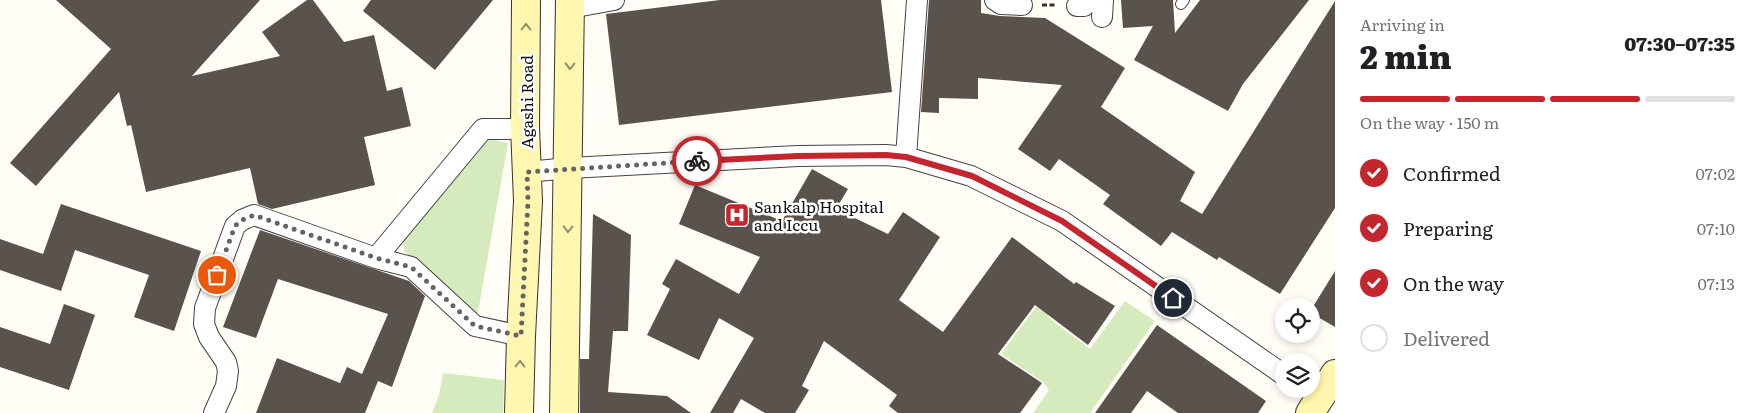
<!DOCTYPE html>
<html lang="en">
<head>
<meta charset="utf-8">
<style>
	body { margin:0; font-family:Literata,serif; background:#f2f2f2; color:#202124; height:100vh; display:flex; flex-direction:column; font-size:19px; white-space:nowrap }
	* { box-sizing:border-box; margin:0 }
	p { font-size:16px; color:#757577 }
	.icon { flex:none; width:28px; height:28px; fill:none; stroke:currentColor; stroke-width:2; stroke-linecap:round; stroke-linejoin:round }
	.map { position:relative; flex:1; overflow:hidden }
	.drawer { display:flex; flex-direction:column; background:#fff; width:425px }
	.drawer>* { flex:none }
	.buttons { position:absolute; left:1275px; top:298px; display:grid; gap:10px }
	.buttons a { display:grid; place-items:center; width:45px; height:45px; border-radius:50%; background:#fff; box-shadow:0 2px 8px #0003; font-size:25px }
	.pin { position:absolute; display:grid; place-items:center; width:42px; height:42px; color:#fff; margin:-21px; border:2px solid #fff; border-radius:50%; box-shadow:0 1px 5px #0007 }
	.courier { position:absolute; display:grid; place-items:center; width:50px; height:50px; margin:-25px; border:4px solid #c4262e; border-radius:50%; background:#fff; color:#222; box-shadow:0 1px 6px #0007 }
	.overview em { font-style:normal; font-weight:800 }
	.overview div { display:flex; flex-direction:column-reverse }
	.overview { display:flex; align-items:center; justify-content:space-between; height:85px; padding:0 25px }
	h1 { font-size:32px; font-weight:800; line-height:38px }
	.bar { display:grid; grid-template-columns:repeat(4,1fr); gap:8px 5px; align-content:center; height:60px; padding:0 25px }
	.bar i { height:6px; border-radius:4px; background:#e0e0e0 }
	.bar .current { background:#c4262e }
	.bar p { grid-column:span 4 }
	ol { padding:0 25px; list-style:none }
	li { display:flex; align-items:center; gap:15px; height:55px }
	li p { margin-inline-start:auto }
	li .icon { padding:5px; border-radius:50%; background:#c4262e; color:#fff; stroke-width:4 }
	li:last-child { color:#757577 }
	li i { width:28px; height:28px; border:2px solid #e0e0e0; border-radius:50% }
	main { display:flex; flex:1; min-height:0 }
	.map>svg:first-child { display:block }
	.green { fill:#d5ebbd }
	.building { fill:#5a524d }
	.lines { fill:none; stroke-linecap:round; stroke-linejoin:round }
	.lane-casing { stroke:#444; stroke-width:12 }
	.street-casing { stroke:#444; stroke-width:22 }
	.secondary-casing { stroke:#333; stroke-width:30 }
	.path { stroke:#333; stroke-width:3; stroke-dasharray:5 2.5; stroke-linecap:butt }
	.lane { stroke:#fff; stroke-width:10 }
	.street { stroke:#fff; stroke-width:20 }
	.secondary { stroke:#fff6b0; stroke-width:28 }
	.oneway { stroke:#948f68 }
	.done { stroke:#646461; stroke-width:5; stroke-dasharray:0 9 }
	.route { stroke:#c4262e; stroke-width:6 }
	.labels { text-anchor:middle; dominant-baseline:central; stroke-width:5; stroke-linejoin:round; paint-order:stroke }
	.street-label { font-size:16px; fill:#111; stroke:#fff }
	.poi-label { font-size:16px; fill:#111; stroke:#fff; text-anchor:start }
</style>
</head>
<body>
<main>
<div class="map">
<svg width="1335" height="413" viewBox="0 0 1335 413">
	<rect width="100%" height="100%" fill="#fffdf5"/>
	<!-- green -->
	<path class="green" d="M487,138L508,143L476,323L404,251L403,235Z
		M1060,275L1074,282L1048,315L1049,318L1090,349L1125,301L1155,321L1090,413H1033L1049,390L1043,382L1001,354Z
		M443,373L504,380L503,413H432L439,395Z"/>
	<!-- building -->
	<path class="building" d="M56,0H260L192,76L280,56L262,32L307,0H313L344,42L374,35L387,91L402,87L411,126L364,137L375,185L272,209L258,204L250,168L146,192L131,125L127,126L119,92L36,186L10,163L111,49Z
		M371,0H493L435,70L363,11Z
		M720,0H881L892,92L619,125L606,14Z
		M929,0H981V13L1000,16L1045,18L1125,68L1101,107L1195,172L1180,201L1202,214L1335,1V208L1280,294L1219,257L1217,260L1172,232L1161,246L1103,204L1110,195L1059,159L1050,171L1018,149L1062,85L978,78V99L939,98V113L921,112Z
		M1121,0H1173L1175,33L1200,0H1309L1243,84L1228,111L1134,60L1153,26L1123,28Z
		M812,169L848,189L836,209L888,234L903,212L940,237L899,300L943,332L1012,237L1074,284L1076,282L1115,306L1088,345L1035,305L998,354L1042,383L1020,413H898L889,406L897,395L824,341L802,386L809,390L795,413H765L741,399L733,413H710L754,338L719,318L699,360L647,335L670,289L662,284L676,259L739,294L760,257L679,224L695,185L782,221Z
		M61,204L201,251L174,331L134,317L149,275L75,250L61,291L0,270V239L43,254Z
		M593,214L631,235L628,331H613L608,392L667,396L691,413H580V359H589Z
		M260,230L409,281L425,296L392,387L378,381L365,413H256L277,358L340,383L347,367L362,374L388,314L278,279L256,338L223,327Z
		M1335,271V327L1311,313V310Z
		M64,304L95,315L69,390L0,367V327L50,344Z
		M1157,325L1266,401L1258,413H1178L1147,391L1131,413H1095Z"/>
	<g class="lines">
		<defs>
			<path id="lane" d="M1181,4L1184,0"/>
			<path id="street" d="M995,0L1001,4L1022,5
				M1077,6H1084L1088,0
				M570,8L614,0
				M1102,17L1103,0
				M906,157L917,0
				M527,172L569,168L798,156L886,155L906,157L971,176L1062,221L1284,375
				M376,258L483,129H510
				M214,413L226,386L228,371L226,362L209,337L204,324L205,308L235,226L242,220L254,215L376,258L411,267L475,326L521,336"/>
			<path id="secondary" d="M519,413L521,336L528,201L525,127L526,0
				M564,413L570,0
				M1310,413L1335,374"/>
		</defs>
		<!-- lane casing -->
		<use href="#lane" class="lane-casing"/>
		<!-- street casing -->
		<use href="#street" class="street-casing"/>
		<!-- secondary casing -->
		<use href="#secondary" class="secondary-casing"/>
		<!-- path -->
		<path class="path" d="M1042,5H1056"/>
		<!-- lane -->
		<use href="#lane" class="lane"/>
		<!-- street -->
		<use href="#street" class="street"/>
		<!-- secondary -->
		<use href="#secondary" class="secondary"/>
	</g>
	<!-- one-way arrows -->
	<defs><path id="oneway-chevron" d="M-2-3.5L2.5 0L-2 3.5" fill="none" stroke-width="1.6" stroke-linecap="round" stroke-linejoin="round" transform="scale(1.25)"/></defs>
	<g class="oneway">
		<use href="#oneway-chevron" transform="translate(526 27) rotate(-90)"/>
		<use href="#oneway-chevron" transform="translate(570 66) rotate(91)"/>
		<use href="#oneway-chevron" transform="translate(568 229) rotate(91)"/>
		<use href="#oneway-chevron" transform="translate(520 364) rotate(-89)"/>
	</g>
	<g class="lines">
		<!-- done -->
		<path class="done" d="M217,275L235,226L242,220L254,215L376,258L411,267L475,326L521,336L528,201L527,172L697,161"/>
		<!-- route -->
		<path class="route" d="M697,161L798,156L886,155L906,157L972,176L1062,221L1173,298"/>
	</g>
	<!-- icons -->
	<defs>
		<symbol id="hospital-square" viewBox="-11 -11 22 22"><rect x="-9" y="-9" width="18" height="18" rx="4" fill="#c4262e" stroke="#fff"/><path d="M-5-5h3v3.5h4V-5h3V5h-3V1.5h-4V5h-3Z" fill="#fff"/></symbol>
	</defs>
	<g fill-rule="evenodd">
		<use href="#hospital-square" x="723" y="201" width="28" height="28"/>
	</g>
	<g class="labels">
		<!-- street labels -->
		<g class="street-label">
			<text transform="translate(526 102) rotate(-90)">Agashi Road</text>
		</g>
		<!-- poi labels -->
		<g class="poi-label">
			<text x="754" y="206">Sankalp Hospital<tspan x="754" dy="18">and Iccu</tspan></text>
		</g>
	</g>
</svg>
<div class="buttons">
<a><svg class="icon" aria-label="locate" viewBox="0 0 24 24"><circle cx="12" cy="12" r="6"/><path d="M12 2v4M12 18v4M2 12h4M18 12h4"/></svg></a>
<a><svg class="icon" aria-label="layers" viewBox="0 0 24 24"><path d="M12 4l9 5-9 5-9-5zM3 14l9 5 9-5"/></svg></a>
</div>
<div class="pin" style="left:217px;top:275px;background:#ea580c"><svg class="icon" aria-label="bag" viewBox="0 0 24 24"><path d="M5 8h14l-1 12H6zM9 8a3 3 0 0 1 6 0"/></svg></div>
<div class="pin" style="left:1173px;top:298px;background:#1f2937"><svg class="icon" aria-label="home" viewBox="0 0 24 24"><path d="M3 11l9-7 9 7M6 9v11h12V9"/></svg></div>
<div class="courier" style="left:697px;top:161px"><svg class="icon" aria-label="bike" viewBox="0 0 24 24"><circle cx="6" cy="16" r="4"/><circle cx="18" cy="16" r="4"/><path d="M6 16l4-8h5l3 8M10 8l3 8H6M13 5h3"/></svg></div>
</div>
<section class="drawer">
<div class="overview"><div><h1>2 min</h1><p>Arriving in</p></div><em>07:30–07:35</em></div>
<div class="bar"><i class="current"></i><i class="current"></i><i class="current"></i><i></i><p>On the way · 150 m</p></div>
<ol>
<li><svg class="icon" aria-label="check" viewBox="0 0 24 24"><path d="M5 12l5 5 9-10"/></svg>Confirmed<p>07:02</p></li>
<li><svg class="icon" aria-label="check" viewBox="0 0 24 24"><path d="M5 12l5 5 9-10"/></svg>Preparing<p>07:10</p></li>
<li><svg class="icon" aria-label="check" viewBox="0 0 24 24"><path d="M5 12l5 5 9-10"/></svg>On the way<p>07:13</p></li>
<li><i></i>Delivered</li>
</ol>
</section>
</main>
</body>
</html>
